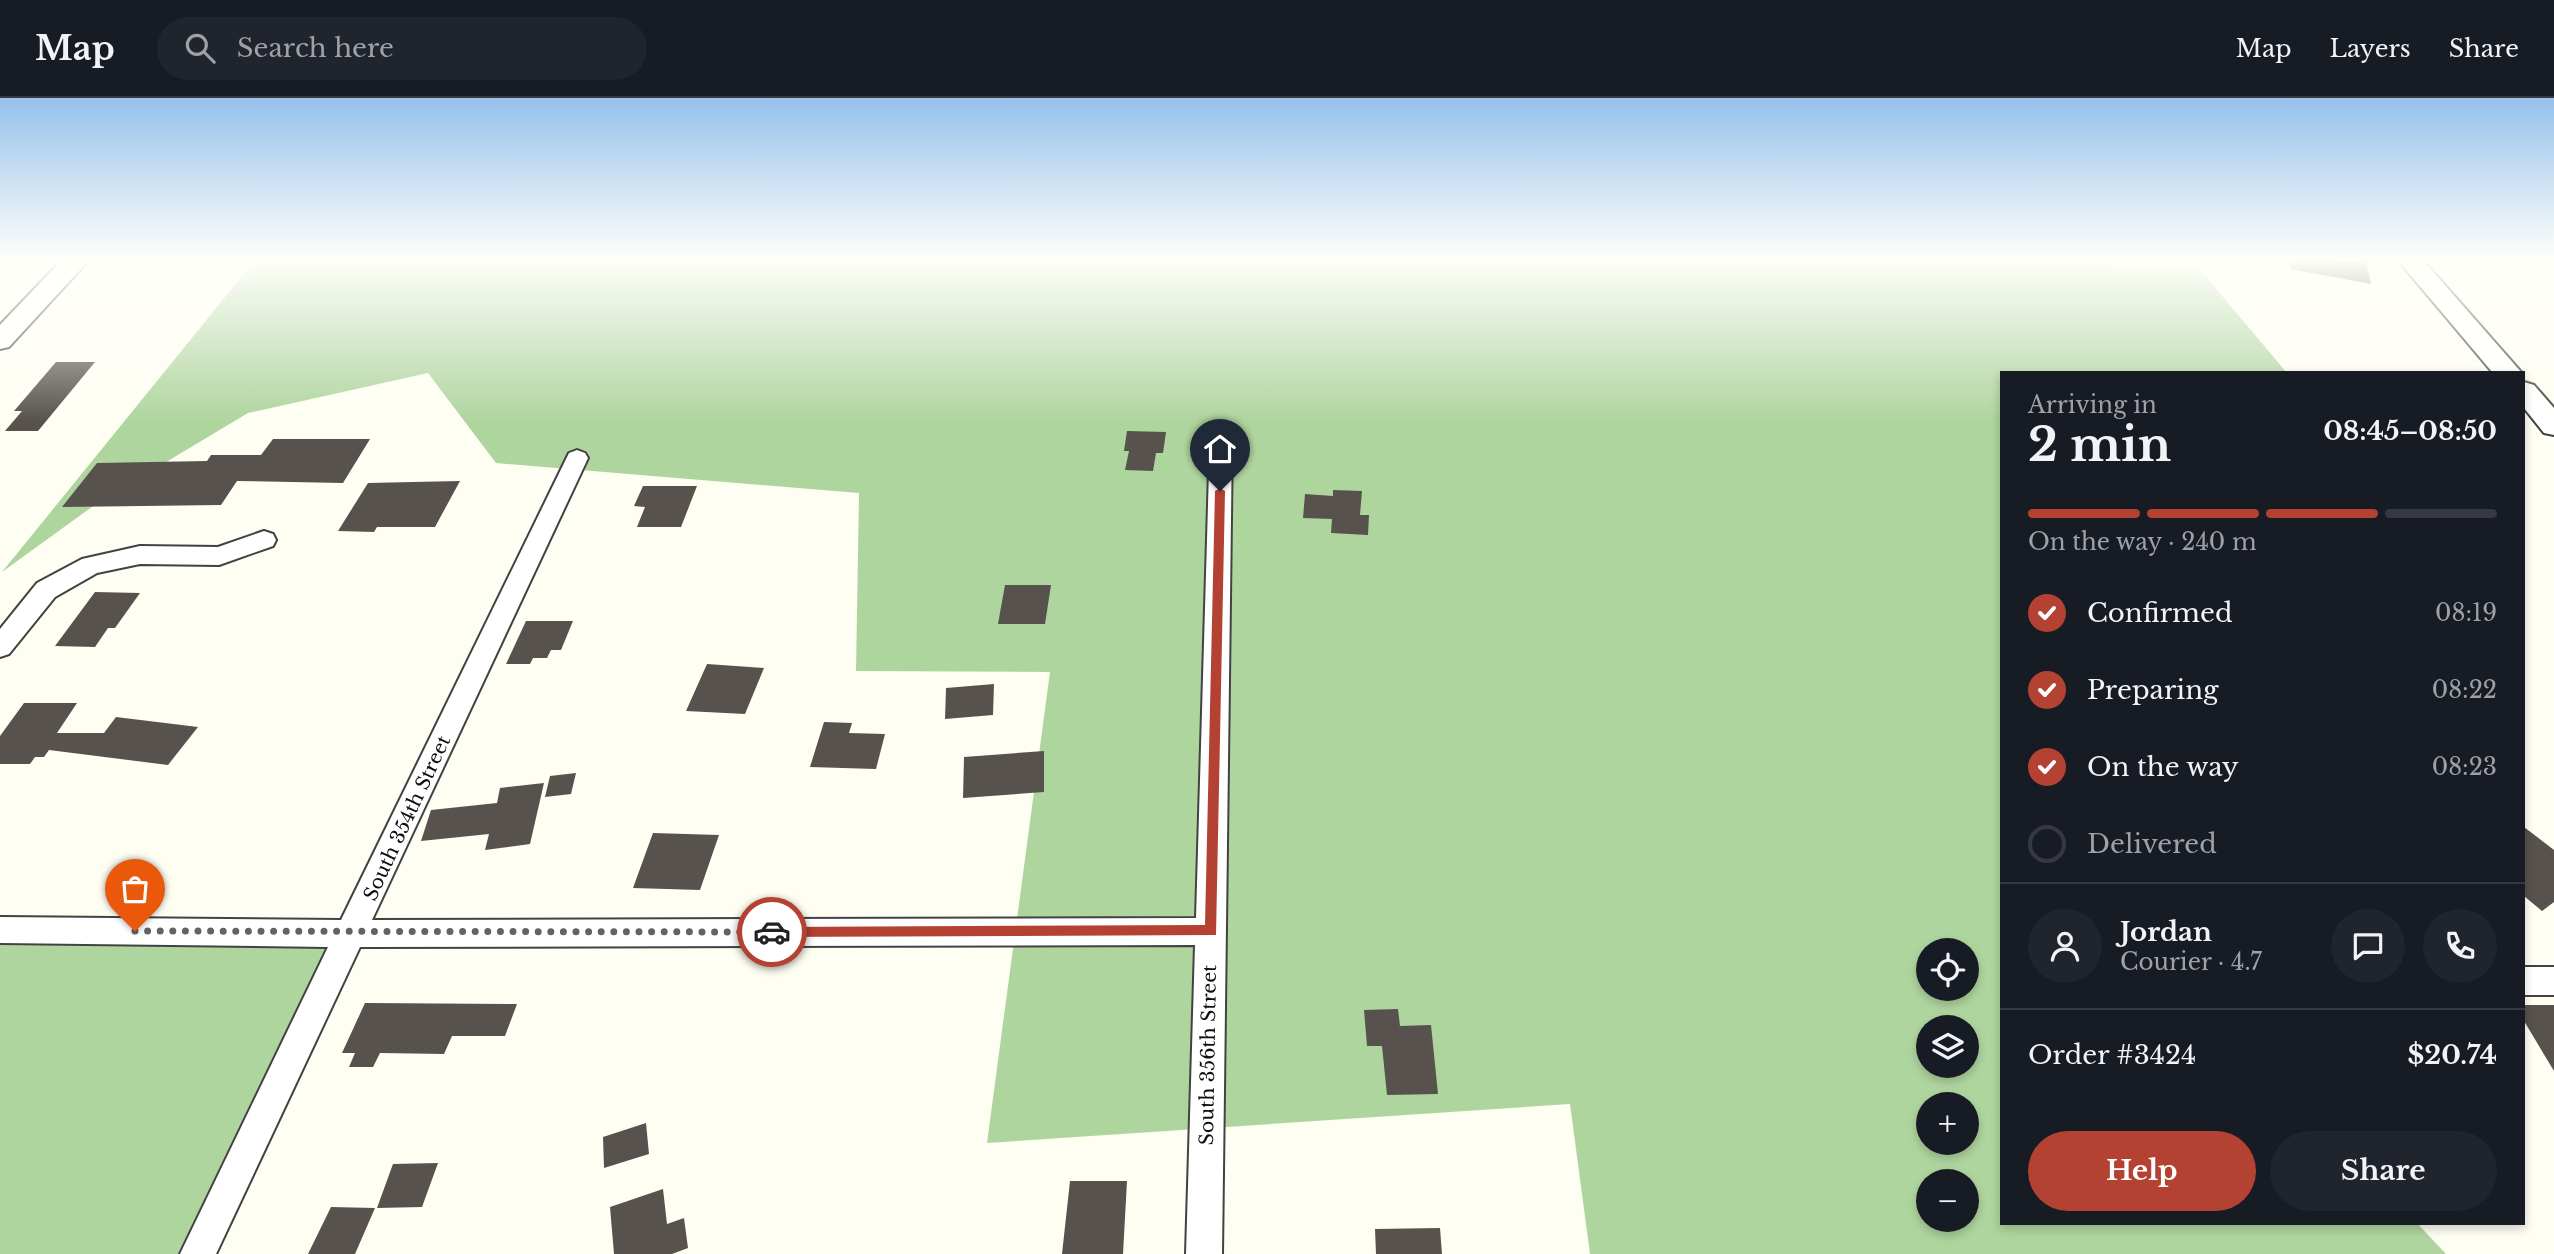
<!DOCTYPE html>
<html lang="en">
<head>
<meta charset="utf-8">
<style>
	body { margin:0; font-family:"Libre Baskerville",serif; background:#20242c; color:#f1f3f6; height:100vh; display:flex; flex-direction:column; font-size:26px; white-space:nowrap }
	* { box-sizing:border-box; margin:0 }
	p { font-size:23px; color:#9ea1a6 }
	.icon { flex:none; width:38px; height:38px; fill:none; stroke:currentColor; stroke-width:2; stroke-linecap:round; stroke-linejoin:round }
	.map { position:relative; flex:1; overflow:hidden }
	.sheet { position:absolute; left:2000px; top:273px; width:525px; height:854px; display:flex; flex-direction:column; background:#171b24; border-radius:0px; box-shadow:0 4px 10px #0003 }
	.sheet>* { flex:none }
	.tools { position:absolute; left:1916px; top:840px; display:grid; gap:14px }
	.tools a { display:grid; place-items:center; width:63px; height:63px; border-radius:50%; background:#171b24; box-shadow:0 4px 10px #0003; font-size:35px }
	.pin { position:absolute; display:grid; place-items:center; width:60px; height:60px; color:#fff; margin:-72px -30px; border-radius:50% 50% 50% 0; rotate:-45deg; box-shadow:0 0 7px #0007 }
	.pin .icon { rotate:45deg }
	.courier { position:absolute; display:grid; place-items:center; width:70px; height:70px; margin:-35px; border:5px solid #b44233; border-radius:50%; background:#fff; color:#222; box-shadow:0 2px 9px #0007 }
	.headline em { font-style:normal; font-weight:700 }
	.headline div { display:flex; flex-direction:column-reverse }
	.headline { display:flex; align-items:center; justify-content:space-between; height:119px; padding:0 28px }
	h1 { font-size:46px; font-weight:700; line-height:52px }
	.bar { display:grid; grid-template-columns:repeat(4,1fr); gap:10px 7px; align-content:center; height:84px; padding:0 28px }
	.bar i { height:9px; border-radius:5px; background:#363941 }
	.bar .on { background:#b44233 }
	.bar p { grid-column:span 4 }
	.line { display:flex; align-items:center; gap:18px; padding:0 28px; border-top:2px solid #363941 }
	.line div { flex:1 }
	.round { display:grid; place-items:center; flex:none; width:74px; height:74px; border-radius:37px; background:#20242c }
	ol { padding:0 28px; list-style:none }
	li { display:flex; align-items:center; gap:21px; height:77px }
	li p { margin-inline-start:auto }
	li .icon { padding:7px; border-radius:50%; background:#b44233; color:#fff; stroke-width:4 }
	li:last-child { color:#9ea1a6 }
	li i { width:38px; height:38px; border:4px solid #363941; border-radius:50% }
	.cta { display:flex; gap:14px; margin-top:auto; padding:14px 28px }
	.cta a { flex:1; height:80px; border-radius:42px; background:#b44233; color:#fff; font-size:28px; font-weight:700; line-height:80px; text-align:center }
	.cta a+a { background:#20242c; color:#f1f3f6 }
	header { display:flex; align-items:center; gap:42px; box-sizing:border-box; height:98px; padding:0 35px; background:#171b24; border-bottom:2px solid #363941 }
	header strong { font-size:33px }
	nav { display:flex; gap:38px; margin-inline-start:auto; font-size:24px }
	.search { width:490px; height:63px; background:#20242c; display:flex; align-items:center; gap:18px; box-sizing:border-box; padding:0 24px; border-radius:38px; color:#9ea1a6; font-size:26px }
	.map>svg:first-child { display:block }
	.forest { fill:#afd59f; fill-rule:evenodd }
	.building { fill:#57524d }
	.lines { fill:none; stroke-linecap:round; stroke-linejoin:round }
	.minor-casing { stroke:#424242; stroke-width:4 }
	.tertiary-casing { stroke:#424242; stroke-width:4 }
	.minor { fill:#fff; fill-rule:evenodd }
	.tertiary { fill:#fff; fill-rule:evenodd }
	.route { fill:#b44233 }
	.done { stroke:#63635f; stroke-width:7; stroke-dasharray:0 12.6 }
	.labels { text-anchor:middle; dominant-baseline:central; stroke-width:7; stroke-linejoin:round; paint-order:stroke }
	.street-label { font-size:19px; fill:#0f0f0f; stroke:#fff }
</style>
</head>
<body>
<header>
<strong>Map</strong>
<div class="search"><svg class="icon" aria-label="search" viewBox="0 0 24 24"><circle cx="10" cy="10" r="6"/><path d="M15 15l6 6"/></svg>Search here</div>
<nav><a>Map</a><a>Layers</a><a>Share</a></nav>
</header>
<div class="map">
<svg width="2554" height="1156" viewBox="0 0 2554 1156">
	<rect width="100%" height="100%" fill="#fefef3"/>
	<!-- forest -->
	<path class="forest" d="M256,161H1872L2197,168L2287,275H2002V1125H2417L2446,1156H1590L1570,1006L987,1045L1050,574L856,573L859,395L496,365L428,275L248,315L96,406L2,474ZM1928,852H1967V891H1928ZM1928,929H1967V968H1928ZM1928,1006H1967V1045H1928ZM1928,1083H1967V1122H1928Z
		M0,832L352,836L198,1156H0Z"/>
	<!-- building -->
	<path class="building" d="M2291,161L2366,163L2371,186L2290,171Z
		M56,264H95L38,333H5L22,313H14Z
		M1127,333L1166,334L1163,355H1156L1153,373L1125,372L1129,353H1124Z
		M273,341H370L343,385L237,383L221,407L62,409L97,365L207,363L211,357H261Z
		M460,383L435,429H377L374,434L338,433L368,385Z
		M643,388H697L681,429H637L645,409L634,408Z
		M1333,392L1362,393L1360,417H1369L1368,437L1331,435L1332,421L1303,420L1305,396L1333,398Z
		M1005,487H1051L1045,526H998Z
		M95,494L140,495L115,530H108L95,549L55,548Z
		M526,523H573L561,552H551L547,560H533L530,566H506Z
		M707,566L764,570L745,616L686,613Z
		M994,586L993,617L945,621L946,590Z
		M24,605H77L57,635H104L116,619L198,629L168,667L49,652L44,659H35L30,666H0V638Z
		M824,624L852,625L849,635L885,636L876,671L810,669Z
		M1044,653V694L963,700L964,659Z
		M576,675L571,696L545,699L550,678Z
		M544,685L530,746L485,752L489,736L421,743L431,712L497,705L500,690Z
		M2524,729L2554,752V804L2542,813L2524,798Z
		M653,735L719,737L700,792L633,790Z
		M365,905L517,906L505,938H452L444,956L380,955L373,969H349L355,955H342Z
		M2524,907H2554V973L2524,923Z
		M1398,911L1400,928L1431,927L1438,996L1387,997L1382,948H1367L1364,912Z
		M646,1025L649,1056L604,1070L603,1039Z
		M438,1065L422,1109L377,1110L393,1066Z
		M1070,1083H1127L1123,1156H1062Z
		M663,1091L667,1126L684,1120L688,1150L672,1156H614L610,1109Z
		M331,1109L375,1110L355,1156H308Z
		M1440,1130L1442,1156H1376L1375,1131Z"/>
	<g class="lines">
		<defs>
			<path id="minor" d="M1221,330L1229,333L1232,338L1222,1156H1186L1195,847L360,849L216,1156H180L328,849L0,845V819L341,822L569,355L577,352L585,355L588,360L372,822L1196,820L1210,338L1213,333Z
				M264,433L273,436L276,442L273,448L219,467L140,466L97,475L55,499L9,556L0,559V531L37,485L82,461L140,448L218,449Z
				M2524,869H2554V897H2524Z"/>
			<path id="tertiary" d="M63,161H90L9,249L0,251V227Z
				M2397,161H2422L2522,275H2493Z
				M2524,284L2534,287L2554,310V337L2544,335L2524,310Z"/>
		</defs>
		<!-- minor casing -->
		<use href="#minor" class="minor-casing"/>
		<!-- tertiary casing -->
		<use href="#tertiary" class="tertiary-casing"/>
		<!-- minor -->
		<use href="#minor" class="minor"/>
		<!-- tertiary -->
		<use href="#tertiary" class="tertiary"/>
	</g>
	<!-- sky -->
	<linearGradient id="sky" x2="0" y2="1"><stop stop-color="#96c1ec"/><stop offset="0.5" stop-color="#fffffa"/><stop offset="1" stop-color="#fffffa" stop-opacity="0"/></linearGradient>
	<rect width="2554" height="323" fill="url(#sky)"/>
	<!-- route -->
	<path class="route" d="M1220,390L1225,393L1216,837L767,839L765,834L772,829L1205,827L1215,393Z"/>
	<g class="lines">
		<!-- done -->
		<path class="done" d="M135,833L772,834"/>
	</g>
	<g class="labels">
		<!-- street labels -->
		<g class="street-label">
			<text transform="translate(407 720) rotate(-65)">South 354th Street</text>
			<text transform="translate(1208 957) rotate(-89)">South 356th Street</text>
		</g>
	</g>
</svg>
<div class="tools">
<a><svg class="icon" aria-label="locate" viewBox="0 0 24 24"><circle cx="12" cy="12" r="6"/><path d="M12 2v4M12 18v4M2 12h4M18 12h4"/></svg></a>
<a><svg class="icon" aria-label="layers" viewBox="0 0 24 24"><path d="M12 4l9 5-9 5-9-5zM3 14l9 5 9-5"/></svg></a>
<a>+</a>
<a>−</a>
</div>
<div class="pin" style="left:135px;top:833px;background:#ea580c"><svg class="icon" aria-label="bag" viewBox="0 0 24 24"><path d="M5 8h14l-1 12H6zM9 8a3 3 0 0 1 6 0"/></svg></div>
<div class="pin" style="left:1220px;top:393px;background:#1f2937"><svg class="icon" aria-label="home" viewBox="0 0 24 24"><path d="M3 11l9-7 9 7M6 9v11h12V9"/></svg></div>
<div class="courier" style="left:772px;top:834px"><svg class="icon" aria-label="car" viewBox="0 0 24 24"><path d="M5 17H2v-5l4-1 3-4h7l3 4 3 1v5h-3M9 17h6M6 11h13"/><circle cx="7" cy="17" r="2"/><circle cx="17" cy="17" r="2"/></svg></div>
<section class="sheet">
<div class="headline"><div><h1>2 min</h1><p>Arriving in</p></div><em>08:45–08:50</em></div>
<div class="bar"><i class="on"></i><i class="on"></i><i class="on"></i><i></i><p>On the way · 240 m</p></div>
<ol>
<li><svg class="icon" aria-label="check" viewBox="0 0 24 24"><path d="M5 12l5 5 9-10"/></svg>Confirmed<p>08:19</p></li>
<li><svg class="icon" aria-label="check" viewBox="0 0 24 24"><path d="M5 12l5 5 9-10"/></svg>Preparing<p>08:22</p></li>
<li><svg class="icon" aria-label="check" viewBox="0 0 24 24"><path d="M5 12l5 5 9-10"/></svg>On the way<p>08:23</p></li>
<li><i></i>Delivered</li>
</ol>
<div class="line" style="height:126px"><a class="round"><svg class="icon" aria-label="person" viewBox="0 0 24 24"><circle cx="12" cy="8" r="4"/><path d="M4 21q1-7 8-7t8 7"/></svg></a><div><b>Jordan</b><p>Courier · 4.7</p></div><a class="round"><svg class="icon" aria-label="chat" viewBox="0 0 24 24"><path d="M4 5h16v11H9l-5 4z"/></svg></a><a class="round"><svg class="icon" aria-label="phone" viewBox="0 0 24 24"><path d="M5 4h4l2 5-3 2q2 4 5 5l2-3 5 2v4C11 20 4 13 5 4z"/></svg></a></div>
<div class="line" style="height:91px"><div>Order #3424</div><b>$20.74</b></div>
<div class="cta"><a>Help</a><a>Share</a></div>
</section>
</div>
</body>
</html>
